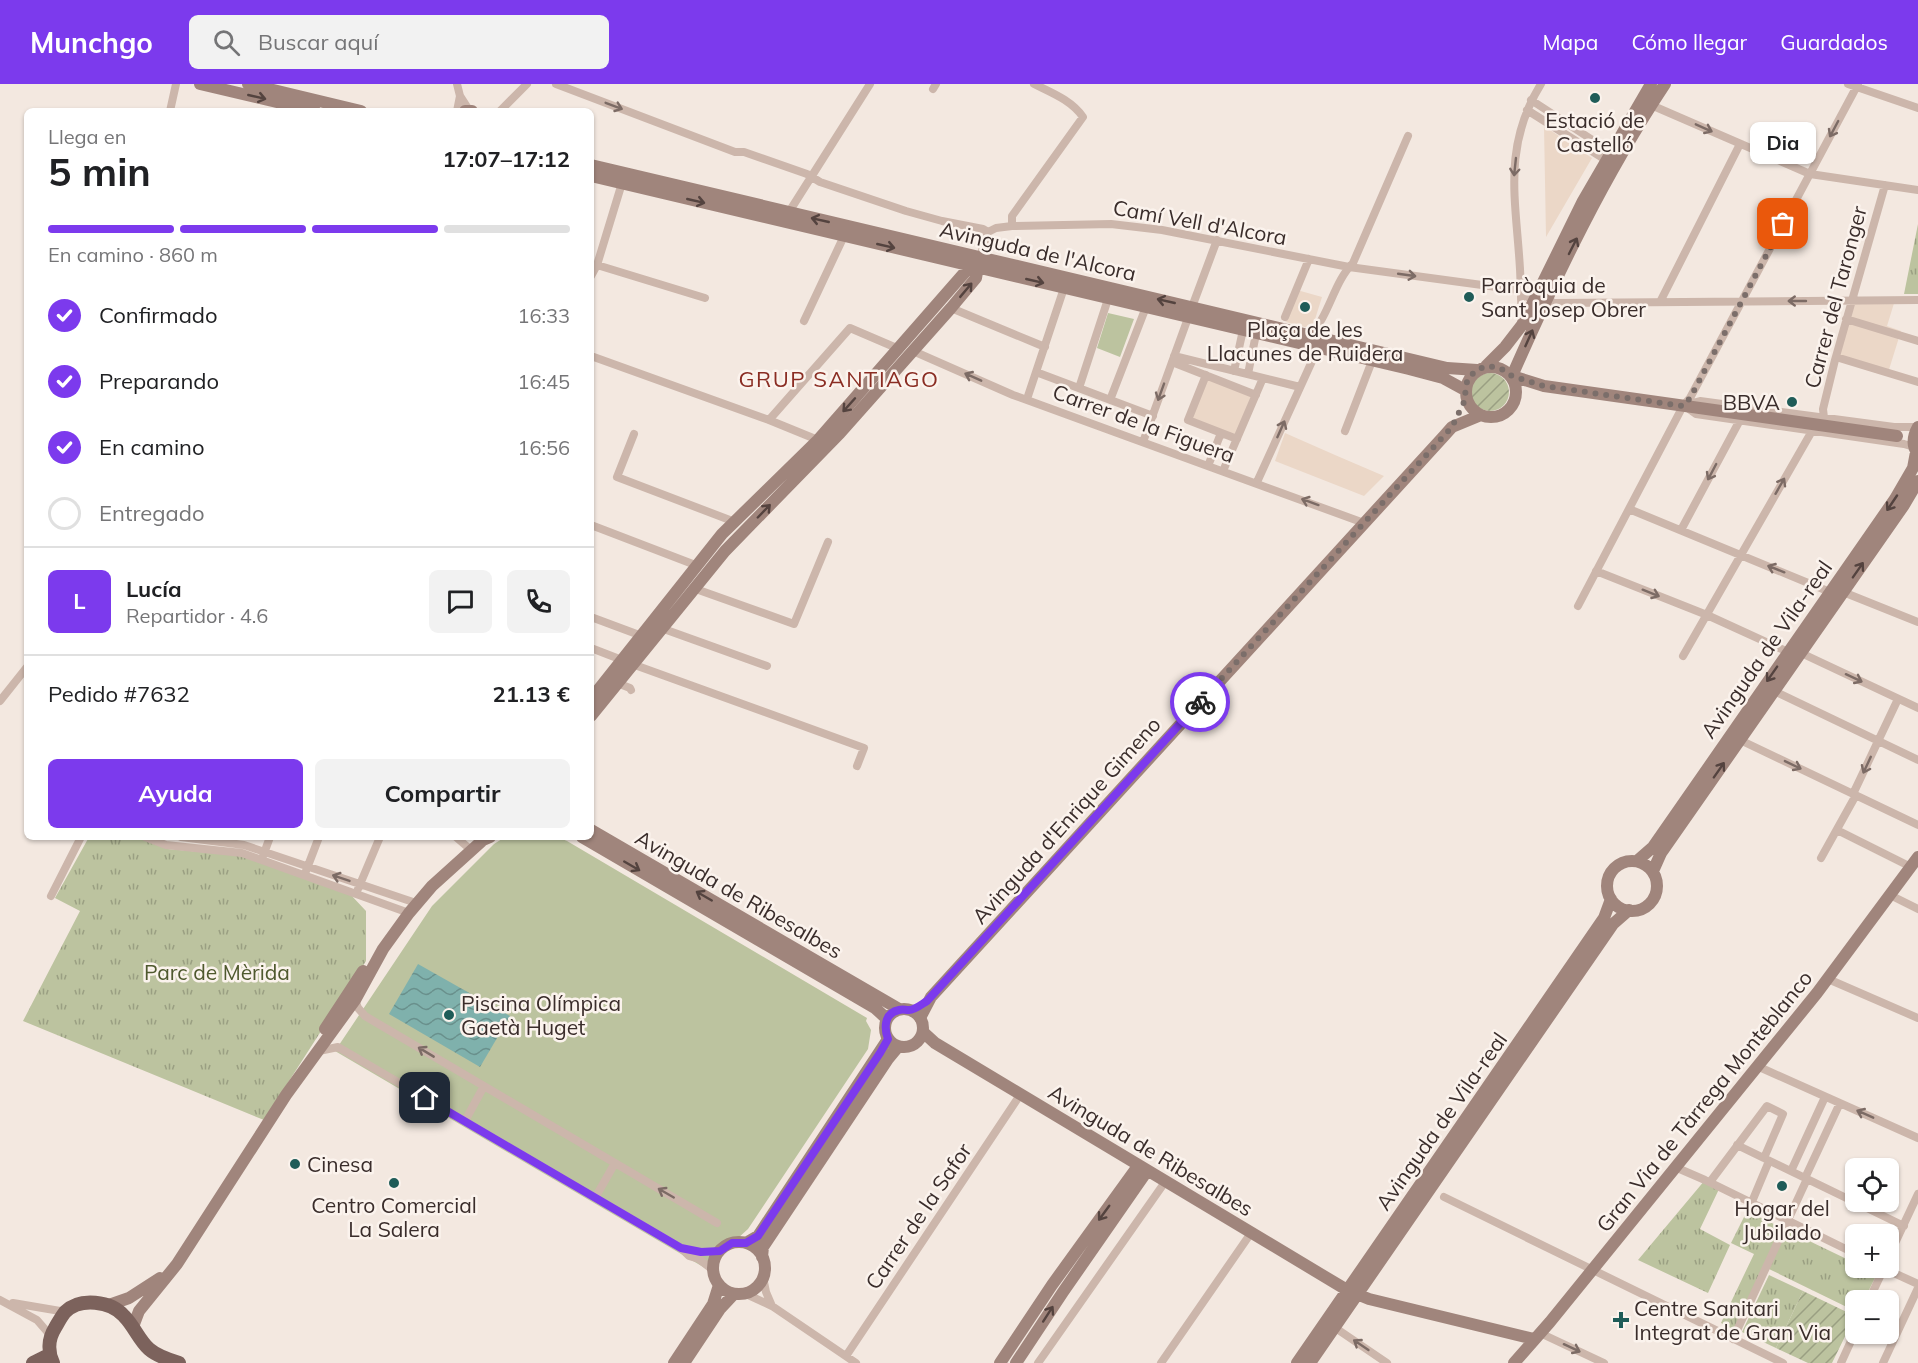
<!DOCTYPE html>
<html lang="es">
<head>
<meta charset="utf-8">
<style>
	body { margin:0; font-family:Mulish,sans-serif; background:#f2f2f2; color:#202124; height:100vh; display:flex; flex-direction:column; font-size:22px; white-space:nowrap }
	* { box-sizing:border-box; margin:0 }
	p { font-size:20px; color:#757577 }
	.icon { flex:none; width:33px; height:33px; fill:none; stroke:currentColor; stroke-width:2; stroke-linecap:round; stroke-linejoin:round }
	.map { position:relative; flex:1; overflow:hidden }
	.panel { position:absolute; left:24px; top:24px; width:570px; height:732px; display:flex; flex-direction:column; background:#fff; border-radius:9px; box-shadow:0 2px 4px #0004 }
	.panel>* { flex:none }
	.fabs { position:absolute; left:1845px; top:1074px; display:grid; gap:12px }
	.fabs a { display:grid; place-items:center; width:54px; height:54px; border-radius:9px; background:#fff; box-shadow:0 2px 4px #0004; font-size:30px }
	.pin { position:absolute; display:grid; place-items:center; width:51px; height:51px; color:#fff; margin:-26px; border-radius:12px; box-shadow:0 3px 9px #0006 }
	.courier { position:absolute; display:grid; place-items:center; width:60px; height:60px; margin:-30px; border:4px solid #7c3aed; border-radius:50%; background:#fff; color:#222; box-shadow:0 2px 8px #0007 }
	.bubble { position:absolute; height:42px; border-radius:9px; background:#fff; box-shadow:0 2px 4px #0004; font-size:20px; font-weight:700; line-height:42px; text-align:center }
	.summary em { font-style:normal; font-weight:700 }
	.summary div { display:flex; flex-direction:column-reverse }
	.summary { display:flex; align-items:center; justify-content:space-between; height:102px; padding:0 24px }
	h1 { font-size:39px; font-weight:700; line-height:45px }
	.bar { display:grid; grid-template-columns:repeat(4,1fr); gap:9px 6px; align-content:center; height:72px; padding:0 24px }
	.bar i { height:8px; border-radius:4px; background:#e0e0e0 }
	.bar .active { background:#7c3aed }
	.bar p { grid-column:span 4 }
	.line { display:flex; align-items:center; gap:15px; padding:0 24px; border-top:2px solid #e0e0e0 }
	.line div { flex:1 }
	.round { display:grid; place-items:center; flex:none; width:63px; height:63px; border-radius:9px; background:#f2f2f2 }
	ol { padding:0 24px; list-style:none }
	li { display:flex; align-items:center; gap:18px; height:66px }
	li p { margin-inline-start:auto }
	li .icon { padding:6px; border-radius:50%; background:#7c3aed; color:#fff; stroke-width:4 }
	li:last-child { color:#757577 }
	li i { width:33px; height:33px; border:3px solid #e0e0e0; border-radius:50% }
	.button { display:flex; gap:12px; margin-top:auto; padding:12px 24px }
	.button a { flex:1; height:69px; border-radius:9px; background:#7c3aed; color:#fff; font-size:24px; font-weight:700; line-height:69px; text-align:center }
	.button a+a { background:#f2f2f2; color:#202124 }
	header { display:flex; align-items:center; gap:36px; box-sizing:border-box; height:84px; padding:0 30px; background:#7c3aed; color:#fff }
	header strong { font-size:28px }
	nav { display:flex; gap:33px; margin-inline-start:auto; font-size:21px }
	.search { width:420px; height:54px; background:#f2f2f2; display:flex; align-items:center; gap:15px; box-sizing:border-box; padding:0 21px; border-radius:9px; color:#757577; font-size:22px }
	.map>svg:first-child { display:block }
	.grass { fill:#bcc39f }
	.park { fill:url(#park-tufts) }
	.garden { fill:url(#garden-furrows) }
	.plaza { fill:#ebd7c7 }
	.water { fill:url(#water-waves) }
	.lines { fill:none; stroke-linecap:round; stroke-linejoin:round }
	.street { stroke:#ccb6ab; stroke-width:8 }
	.secondary { stroke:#a0857c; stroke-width:12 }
	.primary { stroke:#7c625c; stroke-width:14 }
	.oneway { stroke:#54433f }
	.oneway2 { stroke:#7c6b65 }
	.done { stroke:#7b6e6a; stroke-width:6; stroke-dasharray:0 10.8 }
	.route { stroke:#7c3aed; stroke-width:8 }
	.poi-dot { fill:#1f5c58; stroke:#fbf3ed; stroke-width:2 }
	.labels { text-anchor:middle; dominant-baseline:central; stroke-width:5; stroke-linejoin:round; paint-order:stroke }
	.poi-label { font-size:21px; fill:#3a2d2b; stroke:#fbf3ed }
	.street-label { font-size:21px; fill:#3a2d2b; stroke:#fbf3ed }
	.park-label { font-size:21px; fill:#4f592e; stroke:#fbf3ed }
	.neighbourhood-label { font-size:22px; letter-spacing:1.5px; fill:#8a2d23; stroke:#fbf3ed }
</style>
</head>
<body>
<header>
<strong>Munchgo</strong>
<div class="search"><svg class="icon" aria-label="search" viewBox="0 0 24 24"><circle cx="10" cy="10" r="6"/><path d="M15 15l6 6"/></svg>Buscar aquí</div>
<nav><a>Mapa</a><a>Cómo llegar</a><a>Guardados</a></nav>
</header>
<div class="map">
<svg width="1918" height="1279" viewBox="0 0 1918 1279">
	<defs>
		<pattern id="park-tufts" width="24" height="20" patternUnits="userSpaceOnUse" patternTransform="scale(1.5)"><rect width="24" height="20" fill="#bcc39f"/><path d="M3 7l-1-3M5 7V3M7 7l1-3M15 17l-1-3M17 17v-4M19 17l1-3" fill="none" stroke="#9a9f82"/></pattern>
		<pattern id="garden-furrows" width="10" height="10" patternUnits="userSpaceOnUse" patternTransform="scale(1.5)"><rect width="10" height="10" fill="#bcc39f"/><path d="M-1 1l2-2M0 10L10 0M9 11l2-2" fill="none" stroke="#9a9f82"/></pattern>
		<pattern id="water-waves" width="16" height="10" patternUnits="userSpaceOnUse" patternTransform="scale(1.5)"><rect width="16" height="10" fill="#7fb1ac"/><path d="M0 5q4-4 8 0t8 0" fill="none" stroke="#69908c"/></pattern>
	</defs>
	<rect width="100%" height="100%" fill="#f3e8e0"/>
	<!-- grass -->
	<path class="grass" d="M1108,229L1134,235L1120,273L1097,264Z
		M505,753H557L567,757L867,934L866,937L871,946L868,965L748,1145L705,1184L335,967L432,822L494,760Z"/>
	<!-- park -->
	<path class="park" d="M1918,140V210H1904Z
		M89,753H139L168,765L245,772L350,810L366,827V877L264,1036L23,937L80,827L55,814Z
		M1705,1096L1720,1103L1700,1145L1730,1161L1708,1209L1638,1176Z
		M1747,1127L1855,1179L1856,1184H1864L1877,1190L1864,1216H1856L1855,1227L1769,1185L1738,1248L1721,1239L1754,1170L1731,1159Z
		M1769,1191L1803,1207L1776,1264L1742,1248Z"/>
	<!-- garden -->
	<path class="garden" d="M1471 308a19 19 0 1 1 38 0a19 19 0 1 1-38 0Z
		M1803,1207L1855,1232L1832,1279H1808L1776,1264Z"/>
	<!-- plaza -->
	<path class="plaza" d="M1544,42L1592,74L1546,153Z
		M1297,206L1322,213L1312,245L1286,238Z
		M1851,216H1895L1887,242L1901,247L1887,292L1835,276Z
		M1206,291L1256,311L1237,355L1188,336Z
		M1285,349L1335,371L1384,392L1364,412L1275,377Z"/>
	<!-- water -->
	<path class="water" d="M418,880L510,932L480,983L389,930Z"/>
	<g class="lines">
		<!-- street -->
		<path class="street" d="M457,0L460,12L469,26
			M556,0L735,68H744L807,90L820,98L906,127L942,137L983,145L988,148
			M1848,0L1918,24
			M933,5L936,0
			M1531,16L1614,70
			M1651,21L1810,90L1918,106
			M1527,26L1606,76H1611
			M170,27L176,0
			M457,27L460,12
			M500,27L527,0
			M789,128L870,0
			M1012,142V132L1083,33C1071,16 1052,9 1034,0
			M988,148L996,144L1012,142L1111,140L1162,146L1349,183L1519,206L1528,213L1538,212
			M980,173L988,148
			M597,181L705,214
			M591,192L597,181L622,99
			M1547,215L1554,219L1918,216
			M1660,218L1740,60
			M1192,223L1217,156
			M951,224L1045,263
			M1285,233L1309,175
			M1846,235L1918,257
			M804,237L844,152
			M1522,240C1521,222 1521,203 1520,185C1516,116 1502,63 1541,0
			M1310,251C1330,231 1333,199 1353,179L1408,52
			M913,267L1013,311L1364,439
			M591,272L769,336L818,356
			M1174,272L1300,303
			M1836,273L1918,298
			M1172,278L1256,311
			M1234,287L1243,246
			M1036,288L1153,332
			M1248,290L1256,250
			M1206,291L1188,336L1237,355
			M1079,304L1108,215
			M1027,315L1064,204
			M1110,316L1146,223
			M1689,320L1700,317L1894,343H1917
			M1689,325L1696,330L1904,360L1914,363
			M1824,334L1823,325L1835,276L1885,101
			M769,336L850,244L899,265
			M1345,347L1372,277
			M634,350L617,393L735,438
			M1143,358L1188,234
			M1208,382L1221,349
			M1223,387L1263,294
			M1257,398L1318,264
			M1629,425L1830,508
			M591,441L698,482
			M1681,446L1740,336
			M1596,487L1707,531L1788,568
			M693,504L794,540L828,458
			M1843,508L1918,538
			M1578,522L1683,322L1690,314L1858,0
			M591,533L642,552
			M661,544L767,582
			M591,564L622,576
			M1801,569L1918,624
			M1683,572L1812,347
			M632,580L864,664L857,682
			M617,599L630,604L631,606
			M1774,607L1918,676
			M0,617L27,583
			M1740,656L1918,741
			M1853,710L1898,615
			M1839,747L1911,783
			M145,753L166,761L242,769L409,829
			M181,753L244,761L416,819
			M456,753L471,766
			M263,772L270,753
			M1821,774L1856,711
			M306,787L319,753
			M358,805L380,753
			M1890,811L1918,825
			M51,812L81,753
			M1828,895L1918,934
			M355,916L358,924L365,932L717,1139
			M319,967L338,963L681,1164L689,1172L699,1175L713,1186
			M1757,982L1918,1054
			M465,1037L484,1002
			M1737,1061L1904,1142
			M1675,1083L1705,1096L1856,1170
			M1791,1087L1825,1013
			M1805,1094L1840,1019
			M1710,1098L1767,1022L1783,1030L1764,1074
			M1444,1113L1783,1279
			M595,1114L615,1079
			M1751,1120L1769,1077
			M681,1164L701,1168L720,1167
			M1888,1174L1918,1110
			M1883,1184L1918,1200
			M763,1193L766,1208L772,1222
			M744,1209L772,1222L856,1279
			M0,1216L37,1236L50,1251
			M1869,1216L1884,1184
			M13,1219L66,1228
			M1334,1243L1387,1279
			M1540,1249L1604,1279
			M1733,1255L1807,1095
			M846,1272L1020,1011
			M1038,1279L1165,1098
			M1161,1279L1251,1149
			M1841,1279L1856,1246
			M1883,1279L1918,1204"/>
		<!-- secondary -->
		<path class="secondary" d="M200,0L315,27
			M248,0L361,27
			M465,27H472
			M591,81L1447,284L1477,286
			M591,92L1409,285L1443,294L1465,306
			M1486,282L1505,263L1522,241L1583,117L1651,0
			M1466 308a25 25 0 1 1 50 0a25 25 0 1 1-50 0Z
			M1512,292L1544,302L1897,352
			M1512,292C1556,192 1604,92 1665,0
			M1918,343C1913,352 1911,361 1918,370
			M591,615L722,450L818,356L973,179
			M591,632L725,467L840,349L951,224L976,194L979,177
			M591,746L899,925
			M582,753L875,924L887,935
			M1637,777L1653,763L1895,415L1913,384L1916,368
			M1607 802a25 25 0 1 1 50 0a25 25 0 1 1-50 0Z
			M1653,787L1661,769L1904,421L1918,397
			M885 944a19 19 0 1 1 38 0a19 19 0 1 1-38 0Z
			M920,934L931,913L1444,352L1452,343L1481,331
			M325,945L363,887
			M923,948L935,959L1347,1206L1369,1215L1534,1255
			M713 1184a26 26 0 1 1 52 0a26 26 0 1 1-52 0Z
			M746,1159L758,1152L764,1143L888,955
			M762,1173L763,1163L888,975L898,963
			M109,1221L129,1214L160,1194
			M133,1243L139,1227L177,1180L286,1011L355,916L383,865L409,829L432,802L483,756L490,753
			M674,1279L713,1220L719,1201
			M684,1279L720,1225L734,1210
			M1000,1279L1052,1201L1138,1082
			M1016,1279L1063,1208L1147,1087
			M1297,1279L1604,834L1611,815
			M1310,1279L1613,840L1629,826
			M1514,1279L1550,1238L1817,909L1918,773"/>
		<!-- primary -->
		<path class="primary" d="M33,1279L49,1271
			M53,1279C48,1268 48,1255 55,1244C58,1239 61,1233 65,1228C80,1213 111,1217 124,1232C134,1242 139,1256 149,1265C157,1272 169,1276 179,1279"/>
	</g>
	<!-- one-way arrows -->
	<defs><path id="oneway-shaft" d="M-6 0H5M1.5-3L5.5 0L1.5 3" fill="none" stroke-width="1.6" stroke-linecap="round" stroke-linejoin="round" transform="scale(1.5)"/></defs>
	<g class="oneway">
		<use href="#oneway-shaft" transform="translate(257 13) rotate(13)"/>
		<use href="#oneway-shaft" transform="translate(696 117) rotate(13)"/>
		<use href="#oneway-shaft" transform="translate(820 136) rotate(-167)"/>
		<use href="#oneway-shaft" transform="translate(886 162) rotate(13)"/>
		<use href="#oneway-shaft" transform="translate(1573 162) rotate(-63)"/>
		<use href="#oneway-shaft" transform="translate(1035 197) rotate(13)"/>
		<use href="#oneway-shaft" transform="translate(966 206) rotate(-50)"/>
		<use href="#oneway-shaft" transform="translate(1166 217) rotate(-167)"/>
		<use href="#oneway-shaft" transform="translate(1529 254) rotate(-66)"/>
		<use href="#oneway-shaft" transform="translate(849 321) rotate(132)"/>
		<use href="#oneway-shaft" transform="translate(1892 419) rotate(124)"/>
		<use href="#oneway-shaft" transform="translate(764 427) rotate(-46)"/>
		<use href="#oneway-shaft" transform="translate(1858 486) rotate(-55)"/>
		<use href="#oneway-shaft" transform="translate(1772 590) rotate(125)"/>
		<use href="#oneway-shaft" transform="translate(1719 686) rotate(-55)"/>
		<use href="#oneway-shaft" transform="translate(632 782) rotate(30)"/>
		<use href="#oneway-shaft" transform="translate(704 812) rotate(-150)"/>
		<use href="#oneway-shaft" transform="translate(1104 1129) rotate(126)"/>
		<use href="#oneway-shaft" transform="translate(1048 1230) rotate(-57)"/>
	</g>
	<g class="oneway2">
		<use href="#oneway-shaft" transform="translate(614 22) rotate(21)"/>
		<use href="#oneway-shaft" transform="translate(1704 44) rotate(24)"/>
		<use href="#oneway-shaft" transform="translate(1834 45) rotate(118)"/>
		<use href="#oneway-shaft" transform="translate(1515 83) rotate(96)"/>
		<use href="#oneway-shaft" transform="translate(1407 191) rotate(8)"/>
		<use href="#oneway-shaft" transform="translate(1797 217) rotate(180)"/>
		<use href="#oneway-shaft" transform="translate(973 293) rotate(-156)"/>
		<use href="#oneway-shaft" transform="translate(1161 308) rotate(110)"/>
		<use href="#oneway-shaft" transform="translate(1281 345) rotate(-66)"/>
		<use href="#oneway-shaft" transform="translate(1712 388) rotate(118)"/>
		<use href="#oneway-shaft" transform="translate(1780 402) rotate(-60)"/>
		<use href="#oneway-shaft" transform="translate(1310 418) rotate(-160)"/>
		<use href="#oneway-shaft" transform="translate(1776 485) rotate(-158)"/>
		<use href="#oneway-shaft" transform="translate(1651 509) rotate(22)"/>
		<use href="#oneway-shaft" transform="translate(1854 594) rotate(25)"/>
		<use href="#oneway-shaft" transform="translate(1793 681) rotate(26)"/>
		<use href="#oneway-shaft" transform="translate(1867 681) rotate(115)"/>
		<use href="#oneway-shaft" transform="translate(341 794) rotate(-161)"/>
		<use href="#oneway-shaft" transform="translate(426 968) rotate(-149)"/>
		<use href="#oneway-shaft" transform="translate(1865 1030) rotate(-156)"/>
		<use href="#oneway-shaft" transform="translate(666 1109) rotate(-150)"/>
		<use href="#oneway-shaft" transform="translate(1361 1261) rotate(-146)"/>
		<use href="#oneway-shaft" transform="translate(1572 1264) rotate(25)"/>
	</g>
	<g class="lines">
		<!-- done -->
		<path class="done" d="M1200,618L1452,343L1466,314L1465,306L1468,294L1477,286L1486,282L1500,284L1512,292L1544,302L1683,322L1690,314L1783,140"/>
		<!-- route -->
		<path class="route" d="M425,1014L681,1164L701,1168L720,1167L732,1159H746L758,1152L880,969L888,955C884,944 884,929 899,926C903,925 905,926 909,926C915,926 922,920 927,917L1200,618"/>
	</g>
	<!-- markers -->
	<g class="poi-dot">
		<circle cx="1595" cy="14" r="6"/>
		<circle cx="1469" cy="213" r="6"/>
		<circle cx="1305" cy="223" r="6"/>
		<circle cx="1792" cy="318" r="6"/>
		<circle cx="449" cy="931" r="6"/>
		<circle cx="295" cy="1080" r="6"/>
		<circle cx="394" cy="1099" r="6"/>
		<circle cx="1782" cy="1102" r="6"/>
		<path d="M1618 1227h6v6h6v6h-6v6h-6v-6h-6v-6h6z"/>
	</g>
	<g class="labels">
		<!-- poi labels -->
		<g class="poi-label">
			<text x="1595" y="36">Estació de<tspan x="1595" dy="24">Castelló</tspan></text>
			<text x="1481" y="201" text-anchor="start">Parròquia de<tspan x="1481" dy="24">Sant Josep Obrer</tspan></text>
			<text x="1305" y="245">Plaça de les<tspan x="1305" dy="24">Llacunes de Ruidera</tspan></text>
			<text x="1780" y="318" text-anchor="end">BBVA</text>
			<text x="461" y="919" text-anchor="start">Piscina Olímpica<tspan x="461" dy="24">Gaetà Huget</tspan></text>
			<text x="307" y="1080" text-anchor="start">Cinesa</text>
			<text x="394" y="1121">Centro Comercial<tspan x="394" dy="24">La Salera</tspan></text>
			<text x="1782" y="1124">Hogar del<tspan x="1782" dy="24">Jubilado</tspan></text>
			<text x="1634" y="1224" text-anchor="start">Centre Sanitari<tspan x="1634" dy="24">Integrat de Gran Via</tspan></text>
		</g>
		<!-- street labels -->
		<g class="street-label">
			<text transform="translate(1200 138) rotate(10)">Camí Vell d'Alcora</text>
			<text transform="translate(1038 167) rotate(13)">Avinguda de l'Alcora</text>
			<text transform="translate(1835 213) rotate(-75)">Carrer del Taronger</text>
			<text transform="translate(1144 339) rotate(20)">Carrer de la Figuera</text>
			<text transform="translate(1766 565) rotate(-55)">Avinguda de Vila-real</text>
			<text transform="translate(1066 736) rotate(-48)">Avinguda d'Enrique Gimeno</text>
			<text transform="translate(739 810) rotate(30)">Avinguda de Ribesalbes</text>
			<text transform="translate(1704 1017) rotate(-51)">Gran Via de Tàrrega Monteblanco</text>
			<text transform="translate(1441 1037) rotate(-55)">Avinguda de Vila-real</text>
			<text transform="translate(1151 1066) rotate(31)">Avinguda de Ribesalbes</text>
			<text transform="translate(918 1132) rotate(-56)">Carrer de la Safor</text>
		</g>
		<!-- park labels -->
		<g class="park-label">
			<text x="217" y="888">Parc de Mèrida</text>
		</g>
		<!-- neighbourhood labels -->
		<g class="neighbourhood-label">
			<text x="839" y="295">GRUP SANTIAGO</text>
		</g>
	</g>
</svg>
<div class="fabs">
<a><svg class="icon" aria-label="locate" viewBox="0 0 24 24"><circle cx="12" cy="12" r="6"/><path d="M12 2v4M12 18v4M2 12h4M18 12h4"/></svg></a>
<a>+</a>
<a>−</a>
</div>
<div class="pin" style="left:1783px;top:140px;background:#ea580c"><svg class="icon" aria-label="bag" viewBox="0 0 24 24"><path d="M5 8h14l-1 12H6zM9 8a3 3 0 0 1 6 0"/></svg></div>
<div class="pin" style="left:425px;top:1014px;background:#1f2937"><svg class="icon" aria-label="home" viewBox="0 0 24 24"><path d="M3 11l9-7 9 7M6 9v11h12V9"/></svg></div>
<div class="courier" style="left:1200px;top:618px"><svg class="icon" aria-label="bike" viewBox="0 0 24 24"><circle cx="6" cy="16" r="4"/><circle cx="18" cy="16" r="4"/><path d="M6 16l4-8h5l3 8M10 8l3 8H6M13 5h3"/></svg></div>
<div class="bubble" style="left:1750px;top:38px;width:66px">Dia</div>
<section class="panel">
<div class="summary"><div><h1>5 min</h1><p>Llega en</p></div><em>17:07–17:12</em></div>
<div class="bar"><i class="active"></i><i class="active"></i><i class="active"></i><i></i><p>En camino · 860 m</p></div>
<ol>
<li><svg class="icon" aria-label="check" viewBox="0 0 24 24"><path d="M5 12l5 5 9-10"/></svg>Confirmado<p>16:33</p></li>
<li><svg class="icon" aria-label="check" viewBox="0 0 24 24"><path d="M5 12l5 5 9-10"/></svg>Preparando<p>16:45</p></li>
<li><svg class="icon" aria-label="check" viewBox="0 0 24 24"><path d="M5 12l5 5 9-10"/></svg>En camino<p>16:56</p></li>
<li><i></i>Entregado</li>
</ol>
<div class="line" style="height:108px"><b class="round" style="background:#7c3aed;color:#fff">L</b><div><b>Lucía</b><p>Repartidor · 4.6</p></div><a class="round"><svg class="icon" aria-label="chat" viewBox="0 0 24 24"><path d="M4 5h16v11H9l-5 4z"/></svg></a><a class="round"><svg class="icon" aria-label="phone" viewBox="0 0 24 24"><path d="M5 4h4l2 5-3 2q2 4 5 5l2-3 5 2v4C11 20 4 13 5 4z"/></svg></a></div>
<div class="line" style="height:78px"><div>Pedido #7632</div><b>21.13 €</b></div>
<div class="button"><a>Ayuda</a><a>Compartir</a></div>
</section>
</div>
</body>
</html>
